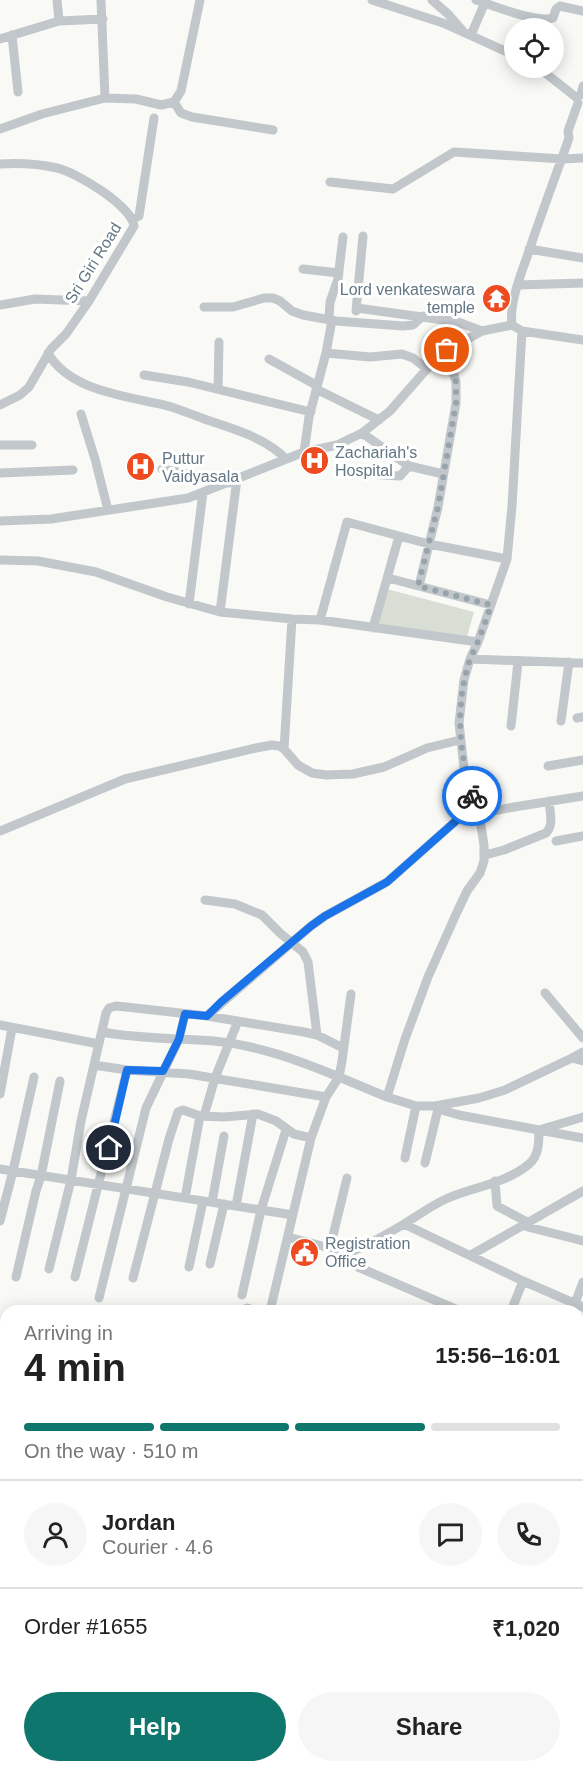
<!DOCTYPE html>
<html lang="en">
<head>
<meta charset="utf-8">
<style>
	body { margin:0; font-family:Helvetica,sans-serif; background:#f6f6f6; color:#222; height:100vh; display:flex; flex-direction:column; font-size:22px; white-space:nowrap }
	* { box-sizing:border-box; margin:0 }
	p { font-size:20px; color:#767676 }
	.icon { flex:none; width:33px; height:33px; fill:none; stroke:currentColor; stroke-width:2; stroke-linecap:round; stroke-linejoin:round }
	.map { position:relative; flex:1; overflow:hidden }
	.drawer { position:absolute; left:0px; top:1305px; width:584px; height:468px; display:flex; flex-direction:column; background:#fff; border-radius:18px 18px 0 0; box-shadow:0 3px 15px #0003 }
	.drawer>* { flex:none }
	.tools { position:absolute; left:504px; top:18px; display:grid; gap:12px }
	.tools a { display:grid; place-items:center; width:60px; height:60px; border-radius:50%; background:#fff; box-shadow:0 3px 15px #0003; font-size:30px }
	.pin { position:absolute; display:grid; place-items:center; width:51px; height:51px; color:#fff; margin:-26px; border:3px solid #fff; border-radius:50%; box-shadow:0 2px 6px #0007 }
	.courier { position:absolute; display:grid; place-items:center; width:60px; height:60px; margin:-30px; border:4px solid #1a73e8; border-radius:50%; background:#fff; color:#222; box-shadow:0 2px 8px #0007 }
	.summary em { font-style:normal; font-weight:800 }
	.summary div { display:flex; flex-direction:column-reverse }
	.summary { display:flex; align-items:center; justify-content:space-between; height:102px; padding:0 24px }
	h1 { font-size:39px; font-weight:800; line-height:45px }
	.bar { display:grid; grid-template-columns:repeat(4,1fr); gap:9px 6px; align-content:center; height:72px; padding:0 24px }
	.bar i { height:8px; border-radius:4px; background:#e0e0e0 }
	.bar .active { background:#0f766e }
	.bar p { grid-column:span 4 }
	.line { display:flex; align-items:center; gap:15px; padding:0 24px; border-top:2px solid #e0e0e0 }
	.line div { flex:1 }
	.round { display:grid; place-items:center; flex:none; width:63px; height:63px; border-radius:32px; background:#f6f6f6 }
	.cta { display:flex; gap:12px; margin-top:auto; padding:12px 24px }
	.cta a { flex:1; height:69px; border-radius:36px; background:#0f766e; color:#fff; font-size:24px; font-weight:800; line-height:69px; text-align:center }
	.cta a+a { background:#f6f6f6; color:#222 }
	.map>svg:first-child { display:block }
	.built { fill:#e7e8e7 }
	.green { fill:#d9ded5 }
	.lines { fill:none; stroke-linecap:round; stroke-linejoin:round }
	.major-casing { stroke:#b5bbbf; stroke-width:15 }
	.minor { stroke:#c2c7cb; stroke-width:9 }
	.major { stroke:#fff; stroke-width:12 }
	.done { stroke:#97a4ab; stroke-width:6; stroke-dasharray:0 10.8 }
	.route { stroke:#1a73e8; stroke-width:8 }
	.labels { text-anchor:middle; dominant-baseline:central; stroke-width:6; stroke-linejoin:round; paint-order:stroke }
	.street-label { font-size:16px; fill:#627683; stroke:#fff }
	.poi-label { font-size:16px; fill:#627683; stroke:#fff; text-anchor:start }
</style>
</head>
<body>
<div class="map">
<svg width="583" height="1773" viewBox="0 0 583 1773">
	<rect width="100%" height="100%" fill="#f9f9f6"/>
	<!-- built -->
	<path class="built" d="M0,1681L6,1685V1767H23L20,1773H0Z
		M578,1727L583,1728V1773H375L357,1767H578Z
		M47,1767H173L171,1773H44Z"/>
	<!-- green -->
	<path class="green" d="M383,588L474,612L465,644L368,626Z"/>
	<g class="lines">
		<defs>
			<path id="major" d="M0,1355L6,1357
				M578,1565L583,1566"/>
		</defs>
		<!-- major casing -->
		<use href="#major" class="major-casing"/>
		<!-- minor -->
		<path class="minor" d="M57,0L59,21
			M101,0L105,98
			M372,0L443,23L514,55
			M432,0L448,14L462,30
			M476,0C494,6 536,23 553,18L556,9L560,6L583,11
			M12,35L18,92
			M471,35L486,0
			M0,39L59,21L103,19
			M539,68L577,98
			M581,95L583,86
			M174,102L181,113L192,117L273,130
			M578,103L568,131L569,138C555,178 540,217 527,257C520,276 509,305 512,325L522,331L583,340
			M0,129L42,114L105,98L136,99L161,105L174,102L181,91L200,0
			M0,164C18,163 39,164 57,168C76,172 132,206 134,226L89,301L66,334L51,349L29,387L20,395L0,405
			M330,182L393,189L454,152L562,159L583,158
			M133,219L139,216L154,118
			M529,249L583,258
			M303,269L339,273
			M518,285L583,283
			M0,305L35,299L89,301
			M204,307H233L264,298H273L280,301L292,311L303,315L336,321L403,326L413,325L423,316
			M357,308L458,322L482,331
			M356,311L363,236
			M329,319L330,302L338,279L343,237
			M522,331L512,506L507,559L478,642L470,659L464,680L459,723L464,768L481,826L484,845V861L480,873L467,891L457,912L428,977L405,1039L387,1097L416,1106H435L479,1098L505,1090L572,1058L583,1061
			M48,353C70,392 129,396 168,406C181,410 194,415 207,420C234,429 266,438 286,459
			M326,353L370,357L402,354L413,358L427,369
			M269,359L316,385
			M144,375L188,382L311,412
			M218,389L219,342
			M316,389L379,420
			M81,414L95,459L108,510
			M0,445H32
			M304,452L309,417L326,353L332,320
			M409,466L443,474
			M162,469C185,474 207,476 229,483
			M0,473L73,470
			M353,473L400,476L409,466L362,433
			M0,521L51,519L188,498L304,452L337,445L362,433L390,411L439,355L482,331L512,325
			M0,560L38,561L96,572L167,597L220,612L292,619L320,620L478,642
			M388,578L491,605
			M419,586L438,507L456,403V382L447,350
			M189,604L203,492
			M220,612L237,479
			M320,620L347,522L429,544L507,559
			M373,628L399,536
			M470,659L583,663
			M577,718L583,717
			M561,721L569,662
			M511,726L518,662
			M284,749L292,619
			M548,766L583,760
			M478,814L514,807L583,796
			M0,831L125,779L256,748L272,745L279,746L284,749L298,765L312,773L326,775L353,774L384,767L427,748L460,740
			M556,841L583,836
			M485,855L504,850L546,833C554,825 550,812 549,801
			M205,900L235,904L262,915L280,933L303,952L308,962L317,1035
			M545,993L583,1038
			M207,1016L311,926L325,916L387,882L475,804
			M0,1025L99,1044
			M102,1032C139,1039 176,1038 214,1041C257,1045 298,1060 339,1077L342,1061L351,994
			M572,1058L583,1052
			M94,1065L127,1070L189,1074L326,1097
			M0,1094L12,1028
			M435,1106L438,1109L459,1115L539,1130L583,1117
			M204,1116L215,1078L238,1021
			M405,1158L416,1106
			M425,1163L438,1109
			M0,1169L293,1215
			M495,1181L497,1206L529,1223
			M185,1198L200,1116
			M212,1202L224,1136
			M236,1206L253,1114
			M0,1221L13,1171L34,1077
			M404,1224L523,1281L583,1307
			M524,1226L583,1241
			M288,1237L330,1248L358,1267L460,1311
			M330,1248L347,1178
			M471,1255L583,1191
			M342,1256C364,1247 384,1236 404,1224C419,1215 432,1205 448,1198C474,1187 507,1183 529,1164C539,1156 539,1141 539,1130L583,1138
			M210,1264L224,1204
			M189,1267L203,1201
			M49,1269L71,1180L81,1121L106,1013L109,1008L116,1006L126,1007L207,1016L304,1032L317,1035L343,1048
			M16,1277L36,1191L41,1176L60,1081
			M75,1277L127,1070
			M133,1278L169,1139L178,1112L183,1110L200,1116L224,1117L258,1114L276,1121L294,1134L311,1138
			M242,1295L261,1210L286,1130
			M99,1298L146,1108L179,1039L185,1014
			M247,1308L255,1311
			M270,1311L311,1138L326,1097L339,1077L387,1097
			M511,1311L523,1281
			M572,1311L583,1282
			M578,1462L583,1447
			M578,1617L583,1605
			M578,1682L583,1683
			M578,1734L583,1735
			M182,1773L185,1767
			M496,1773L498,1767"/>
		<!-- major -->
		<use href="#major" class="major"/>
	</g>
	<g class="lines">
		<!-- done -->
		<path class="done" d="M447,350L456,382V403L438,507L418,586L491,605C487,617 483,629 478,641C476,648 471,655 469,662C455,709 459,750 472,796"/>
		<!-- route -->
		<path class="route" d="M109,1148L127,1070L163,1071L179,1039L185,1014L207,1016L221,1002L311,926L325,916L387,882L475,804L472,796"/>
	</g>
	<!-- icons -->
	<defs>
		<symbol id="temple-disc" viewBox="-11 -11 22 22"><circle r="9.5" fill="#ee4b21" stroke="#fff"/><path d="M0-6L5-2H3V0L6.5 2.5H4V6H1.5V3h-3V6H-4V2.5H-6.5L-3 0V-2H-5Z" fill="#fff"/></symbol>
		<symbol id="hospital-disc" viewBox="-11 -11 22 22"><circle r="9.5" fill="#ee4b21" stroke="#fff"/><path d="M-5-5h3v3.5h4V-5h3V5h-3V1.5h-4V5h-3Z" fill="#fff"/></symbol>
		<symbol id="civic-disc" viewBox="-11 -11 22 22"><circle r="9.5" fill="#ee4b21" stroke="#fff"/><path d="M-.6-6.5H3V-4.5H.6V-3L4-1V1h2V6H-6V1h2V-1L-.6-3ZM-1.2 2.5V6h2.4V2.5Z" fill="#fff"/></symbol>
	</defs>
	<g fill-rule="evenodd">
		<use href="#temple-disc" x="480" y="282" width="33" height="33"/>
		<use href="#hospital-disc" x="298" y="444" width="33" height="33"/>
		<use href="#hospital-disc" x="124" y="450" width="33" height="33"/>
		<use href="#civic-disc" x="288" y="1236" width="33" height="33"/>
	</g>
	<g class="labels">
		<!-- street labels -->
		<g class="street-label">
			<text transform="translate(93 263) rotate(-58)">Sri Giri Road</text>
		</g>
		<!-- poi labels -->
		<g class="poi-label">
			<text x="475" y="289" text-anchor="end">Lord venkateswara<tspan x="475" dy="18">temple</tspan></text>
			<text x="335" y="452">Zachariah's<tspan x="335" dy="18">Hospital</tspan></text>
			<text x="162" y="458">Puttur<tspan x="162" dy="18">Vaidyasala</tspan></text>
			<text x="325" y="1243">Registration<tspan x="325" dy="18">Office</tspan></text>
		</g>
	</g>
</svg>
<div class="tools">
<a><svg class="icon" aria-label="locate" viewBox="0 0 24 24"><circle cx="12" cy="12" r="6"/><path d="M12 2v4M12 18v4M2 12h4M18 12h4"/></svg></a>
</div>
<div class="pin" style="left:447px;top:350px;background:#ea580c"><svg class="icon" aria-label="bag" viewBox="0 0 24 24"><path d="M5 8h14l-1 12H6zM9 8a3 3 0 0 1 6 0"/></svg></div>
<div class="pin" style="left:109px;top:1148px;background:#1f2937"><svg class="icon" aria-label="home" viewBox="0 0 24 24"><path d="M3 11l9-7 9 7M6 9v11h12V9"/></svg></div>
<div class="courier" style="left:472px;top:796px"><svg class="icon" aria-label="bike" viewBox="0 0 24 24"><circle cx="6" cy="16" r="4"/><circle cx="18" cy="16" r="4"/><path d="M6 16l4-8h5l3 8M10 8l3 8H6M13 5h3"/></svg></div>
<section class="drawer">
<div class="summary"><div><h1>4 min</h1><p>Arriving in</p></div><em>15:56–16:01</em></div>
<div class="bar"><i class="active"></i><i class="active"></i><i class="active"></i><i></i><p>On the way · 510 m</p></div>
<div class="line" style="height:108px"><a class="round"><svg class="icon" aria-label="person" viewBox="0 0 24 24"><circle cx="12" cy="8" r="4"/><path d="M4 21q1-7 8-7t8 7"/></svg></a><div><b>Jordan</b><p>Courier · 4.6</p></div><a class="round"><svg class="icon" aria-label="chat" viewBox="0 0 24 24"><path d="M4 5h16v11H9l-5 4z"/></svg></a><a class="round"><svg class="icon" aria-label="phone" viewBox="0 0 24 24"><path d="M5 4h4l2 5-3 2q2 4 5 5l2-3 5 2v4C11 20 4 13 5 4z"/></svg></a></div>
<div class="line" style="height:78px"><div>Order #1655</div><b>₹1,020</b></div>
<div class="cta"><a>Help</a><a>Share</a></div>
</section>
</div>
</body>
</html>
